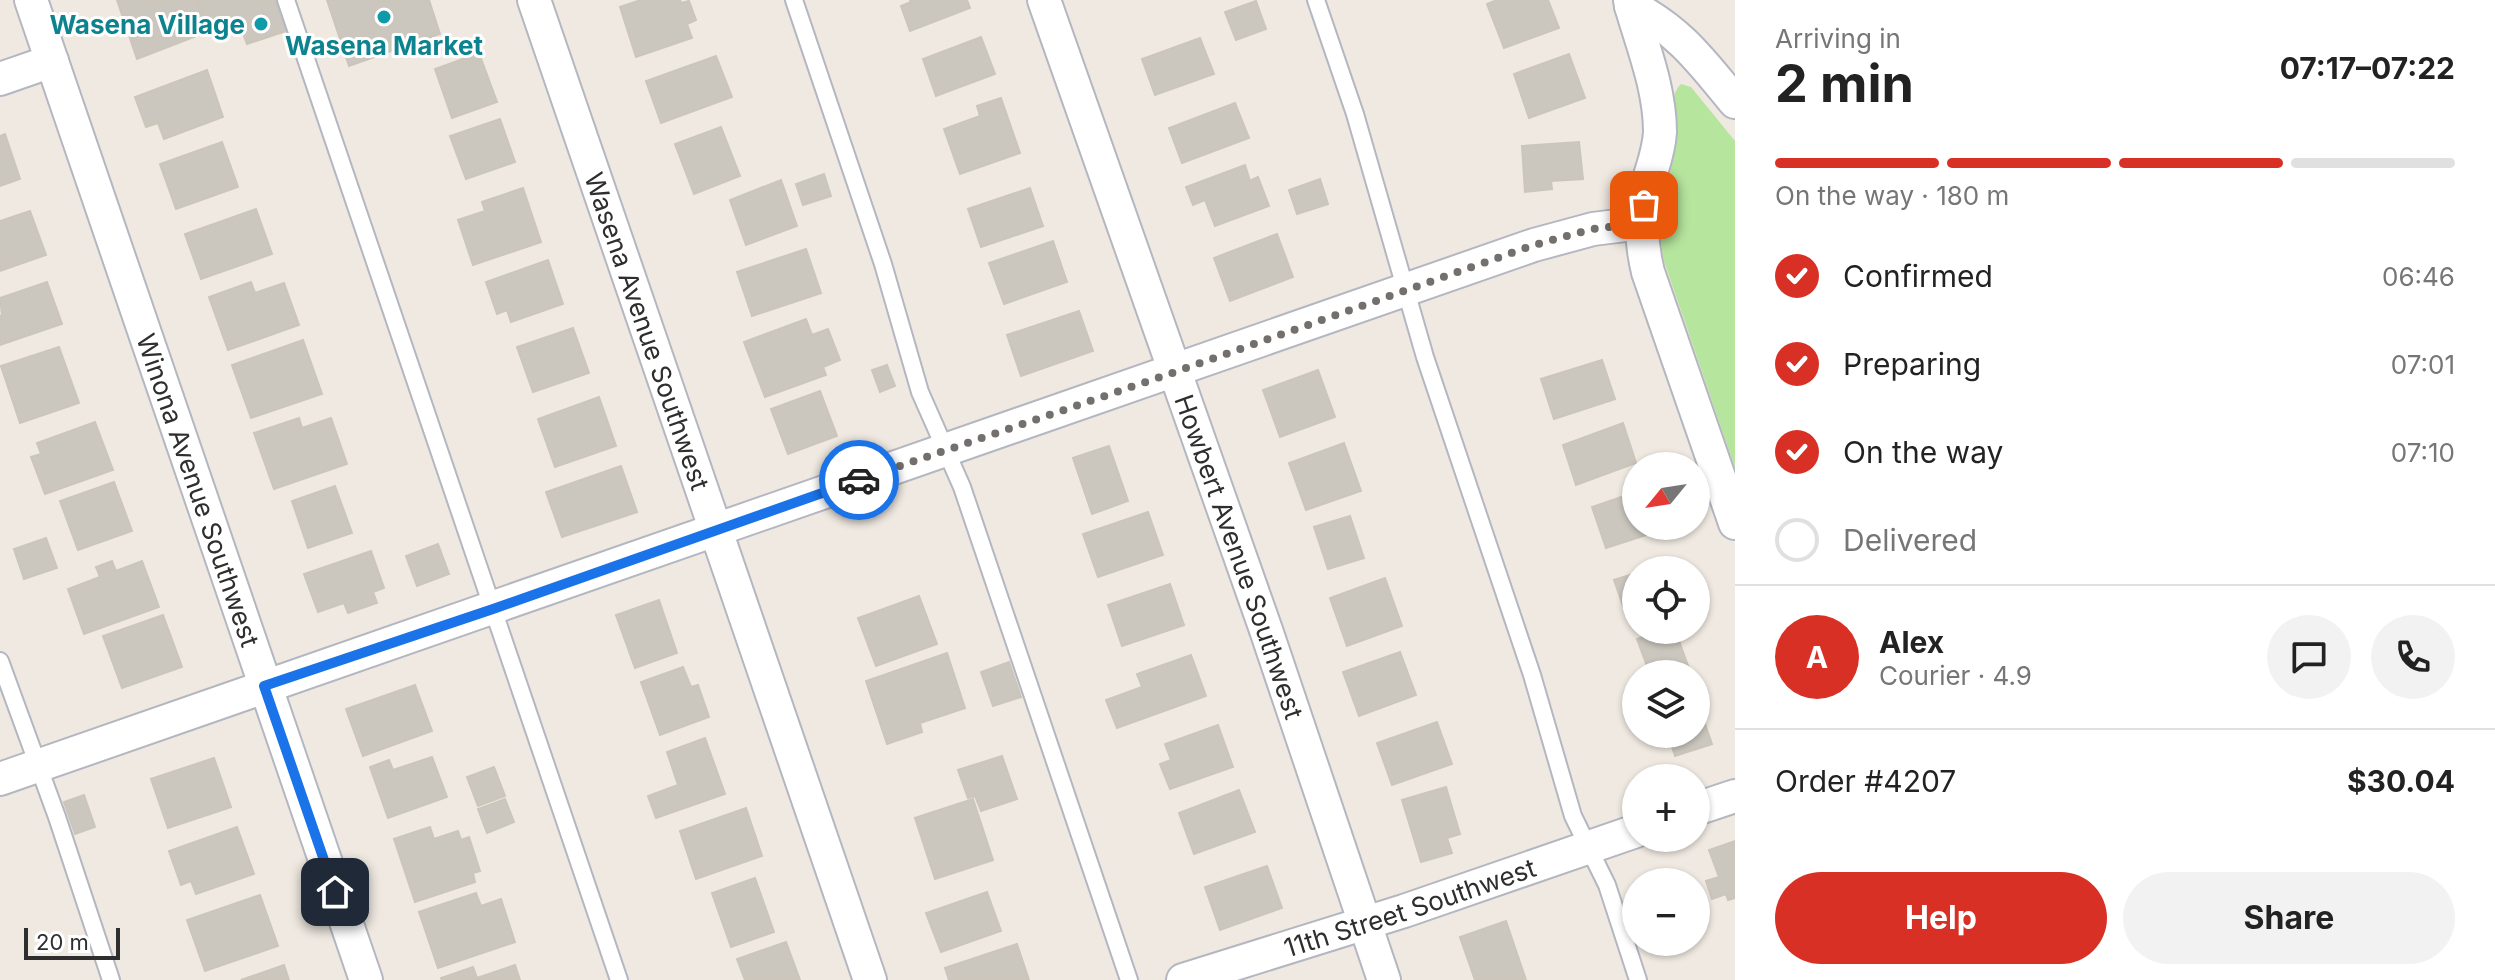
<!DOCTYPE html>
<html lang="en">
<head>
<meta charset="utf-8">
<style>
	body { margin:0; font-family:Inter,sans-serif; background:#f2f2f2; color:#222; height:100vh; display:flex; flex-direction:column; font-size:30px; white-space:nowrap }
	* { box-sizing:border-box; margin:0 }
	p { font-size:26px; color:#767676 }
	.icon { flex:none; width:44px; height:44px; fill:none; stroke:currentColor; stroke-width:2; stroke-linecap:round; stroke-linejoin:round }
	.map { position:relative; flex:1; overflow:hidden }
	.details { display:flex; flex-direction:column; background:#fff; width:760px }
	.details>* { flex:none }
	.needle { width:52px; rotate:240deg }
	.fabs { position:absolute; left:1622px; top:452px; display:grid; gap:16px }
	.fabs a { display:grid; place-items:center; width:88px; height:88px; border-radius:50%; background:#fff; box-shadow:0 2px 6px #0004; font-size:40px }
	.scale { position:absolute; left:24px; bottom:20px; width:96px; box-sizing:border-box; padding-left:8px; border:4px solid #2e2e2e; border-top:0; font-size:22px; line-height:28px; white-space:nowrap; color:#2e2e2e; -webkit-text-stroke:6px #fff; paint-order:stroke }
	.pin { position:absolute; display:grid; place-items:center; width:68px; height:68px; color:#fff; margin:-34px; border-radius:16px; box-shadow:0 4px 12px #0006 }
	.courier { position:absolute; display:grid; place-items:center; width:80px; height:80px; margin:-40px; border:6px solid #1a73e8; border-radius:50%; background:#fff; color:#222; box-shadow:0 2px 10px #0007 }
	.summary em { font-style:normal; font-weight:700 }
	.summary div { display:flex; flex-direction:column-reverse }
	.summary { display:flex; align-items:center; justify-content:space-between; height:136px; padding:0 40px }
	h1 { font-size:52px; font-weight:700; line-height:60px }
	.bar { display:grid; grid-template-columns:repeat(4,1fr); gap:12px 8px; align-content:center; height:96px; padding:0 40px }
	.bar i { height:10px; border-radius:6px; background:#e0e0e0 }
	.bar .active { background:#d93025 }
	.bar p { grid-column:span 4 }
	.line { display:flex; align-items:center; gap:20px; padding:0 40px; border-top:2px solid #e0e0e0 }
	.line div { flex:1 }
	.round { display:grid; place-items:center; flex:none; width:84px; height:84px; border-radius:42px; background:#f2f2f2 }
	ol { padding:0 40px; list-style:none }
	li { display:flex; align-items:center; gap:24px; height:88px }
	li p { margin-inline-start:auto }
	li .icon { padding:8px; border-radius:50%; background:#d93025; color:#fff; stroke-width:4 }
	li:last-child { color:#767676 }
	li i { width:44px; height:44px; border:4px solid #e0e0e0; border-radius:50% }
	.button { display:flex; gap:16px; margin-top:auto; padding:16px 40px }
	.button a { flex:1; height:92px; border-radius:48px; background:#d93025; color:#fff; font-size:32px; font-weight:700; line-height:92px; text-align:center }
	.button a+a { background:#f2f2f2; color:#222 }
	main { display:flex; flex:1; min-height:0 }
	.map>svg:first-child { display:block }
	.green { fill:#b6e59e }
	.building { fill:#cbc7bf; stroke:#cbc5ba; stroke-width:2 }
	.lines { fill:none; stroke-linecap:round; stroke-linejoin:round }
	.lane-casing { stroke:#b4b7c1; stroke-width:20 }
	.street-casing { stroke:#b4b7c1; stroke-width:36 }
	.lane { stroke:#fff; stroke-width:16 }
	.street { stroke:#fff; stroke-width:32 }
	.done { stroke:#726f6d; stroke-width:8; stroke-dasharray:0 14.4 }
	.route { stroke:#1a73e8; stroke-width:10 }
	.culture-dot { fill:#0f9aa8; stroke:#fff; stroke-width:3 }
	.labels { text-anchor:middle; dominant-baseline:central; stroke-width:6; stroke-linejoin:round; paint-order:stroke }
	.culture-label { font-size:26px; font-weight:bold; fill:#0d838f; stroke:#fff; text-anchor:end }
	.street-label { font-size:26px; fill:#2e2e2e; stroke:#fff }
</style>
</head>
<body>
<main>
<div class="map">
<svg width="1735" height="980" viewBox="0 0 1735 980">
	<rect width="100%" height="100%" fill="#efe9e1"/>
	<!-- green -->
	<path class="green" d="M1681,84L1691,87L1735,141V468L1664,261C1662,251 1660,239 1660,229C1660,196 1676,165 1677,131C1677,113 1667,99 1681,84Z"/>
	<!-- building -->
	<path class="building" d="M117,0H196L207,32L137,59Z
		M198,0H275L286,31L247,44L237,18L208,29Z
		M327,0H429L440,34L349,66Z
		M641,0H680L681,3L689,1L696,20L687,24L692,38L636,57L620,7Z
		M910,0H967L970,8L910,31L901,6L911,2Z
		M1497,0H1548L1559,28L1504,48L1487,4Z
		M1256,1L1266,29L1236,40L1225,12Z
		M981,37L995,74L936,96L923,59Z
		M1200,38L1214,74L1155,95L1142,59Z
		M479,53L497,102L452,118L435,69Z
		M1569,54L1585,98L1529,118L1514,74Z
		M716,56L732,97L661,123L646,81Z
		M207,70L223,117L164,139L158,123L146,127L135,97Z
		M1001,98L1020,153L960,174L944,129L980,116L977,106Z
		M1235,103L1249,138L1182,163L1169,128Z
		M500,119L515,162L466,179L450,136Z
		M721,127L740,176L694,194L675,144Z
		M5,134L20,179L0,186V136Z
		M222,142L238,187L176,209L160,164Z
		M1579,142L1583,179L1551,181L1552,189L1525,192L1522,146Z
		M1245,165L1250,181L1258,177L1269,206L1215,226L1205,200L1193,205L1186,187Z
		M824,174L831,196L803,205L796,184Z
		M1320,179L1328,204L1297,214L1289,190Z
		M781,180L797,226L746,245L730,200Z
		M523,188L541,242L473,265L458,220L485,211L482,202Z
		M1030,188L1043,226L981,247L968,209Z
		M256,209L272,254L201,279L185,234Z
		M30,211L46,255L0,271V221Z
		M1277,234L1293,277L1230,301L1214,258Z
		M1053,241L1067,282L1004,304L989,263Z
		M806,249L821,293L752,316L737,272Z
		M548,260L563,304L511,322L507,310L497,314L486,282Z
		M47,282L62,324L0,345V316L2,315L0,298Z
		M251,282L255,293L284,283L299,325L228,350L209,297Z
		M1079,311L1093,351L1021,376L1007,335Z
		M806,319L812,335L828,329L840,360L823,367L826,375L765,397L744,342Z
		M573,328L589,373L533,392L517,347Z
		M303,340L322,394L251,418L232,365Z
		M59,347L79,403L20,423L1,366Z
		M1602,360L1615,399L1554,419L1541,379Z
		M887,365L895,386L880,392L872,370Z
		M1318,370L1335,417L1280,437L1263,390Z
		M820,391L837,436L788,454L771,409Z
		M599,397L616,446L555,467L538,419Z
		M299,418L302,428L331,418L347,464L274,489L254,433Z
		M95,422L113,470L45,494L31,457L41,454L37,443Z
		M1623,423L1636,463L1576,485L1563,445Z
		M1344,443L1361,491L1306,510L1289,463Z
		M1109,446L1128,501L1092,514L1073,458Z
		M621,466L637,512L562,537L546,492Z
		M114,482L132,531L78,550L60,501Z
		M335,486L352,533L308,548L292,501Z
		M1636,492V526H1646L1649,534L1606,548L1592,507Z
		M1148,512L1163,555L1098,577L1083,534Z
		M1350,516L1364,558L1328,569L1314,527Z
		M46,538L57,568L24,579L14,549Z
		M438,544L449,574L417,586L406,556Z
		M371,551L384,588L373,592L377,603L348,613L344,603L318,612L304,574Z
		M112,561L116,571L142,561L159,607L84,634L68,589L100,577L96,567Z
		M1636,573V618L1628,620L1614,580Z
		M1385,578L1402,626L1347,646L1330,598Z
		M1170,584L1184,625L1122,646L1108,605Z
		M919,596L937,644L876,666L858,618Z
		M659,600L677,653L635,668L616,615Z
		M163,615L182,667L122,688L103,636Z
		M1662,630H1675L1691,674H1650L1637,639Z
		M1400,652L1416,695L1359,716L1343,672Z
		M947,653L965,708L920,723L922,732L887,744L866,681Z
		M1191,655L1206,696L1117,728L1106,700L1142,687L1137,674Z
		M1009,662L1021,697L993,706L981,672Z
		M683,667L691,687L698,685L709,717L660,735L641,682Z
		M415,685L432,731L363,756L346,709Z
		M1696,698L1712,744L1675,756L1668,734H1696Z
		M1437,722L1452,764L1392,785L1377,743Z
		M1218,725L1233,767L1170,789L1160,764L1171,760L1165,744Z
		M705,738L725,794L656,818L648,796L678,785L667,752Z
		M1002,756L1017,799L981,811L975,796L968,798L958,770Z
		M432,757L447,797L388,818L370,767L389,760L393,770Z
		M214,758L231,807L168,828L151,779Z
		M494,767L505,796L478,806L467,777Z
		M1446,787L1460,834L1447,838L1452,853L1421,862L1402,800Z
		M1239,790L1255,832L1194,854L1179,813Z
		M84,795L95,827L75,834L64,802Z
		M505,799L514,822L487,833L478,809Z
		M973,799L993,860L935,879L915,818Z
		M746,808L762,856L696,879L680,831Z
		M237,827L254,874L196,894L191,881L181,885L169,851Z
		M430,827L434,839L458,831L461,840L469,837L480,871L473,873L475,882L415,902L394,839Z
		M1735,841V898L1728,900L1726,894L1712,899L1706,881L1719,877L1709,850Z
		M1267,866L1282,908L1220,930L1205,887Z
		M755,878L774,932L731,947L712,893Z
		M987,892L1001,931L941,952L926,913Z
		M476,893L481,906L501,899L515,942L438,968L419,912Z
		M260,895L278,946L205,971L187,920Z
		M1506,921L1526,980H1475L1460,937Z
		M786,942L800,980H745L737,959Z
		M1017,944L1029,980H949L945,968Z
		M284,965L289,980H241Z
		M515,965L520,980H442L441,978L473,967L477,978Z"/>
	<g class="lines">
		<defs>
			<path id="lane" d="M286,0L619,980
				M794,0L883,264L920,392L962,487L1129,980
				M1316,0L1355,114L1425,357L1532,675L1573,816L1607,885L1638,980
				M0,661L57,817L111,980"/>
			<g id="street">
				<path id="s1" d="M31,0L366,980"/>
				<path id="s2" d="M534,0L870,980"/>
				<path id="s3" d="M1044,0L1266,630L1384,980"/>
				<path d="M1630,0L1631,6C1680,31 1701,61 1735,102"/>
				<path d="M1631,6C1643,47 1660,89 1660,132C1659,152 1652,168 1647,186C1639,215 1641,243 1648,272L1735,523"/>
				<path d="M0,79L52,61"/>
				<path d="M0,779L1534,245L1593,229L1641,223"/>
				<path d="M1696,809L1735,796"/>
				<path id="s4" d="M1183,980L1404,911L1636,831"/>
			</g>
		</defs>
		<!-- lane casing -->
		<use href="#lane" class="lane-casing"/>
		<!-- street casing -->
		<use href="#street" class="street-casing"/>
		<!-- lane -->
		<use href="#lane" class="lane"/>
		<!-- street -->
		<use href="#street" class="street"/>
	</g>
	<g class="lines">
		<!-- done -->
		<path class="done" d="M859,480L1175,372L1534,245L1593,229L1641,223L1644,205"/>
		<!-- route -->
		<path class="route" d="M335,892L264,686L493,609L859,480"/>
	</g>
	<!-- markers -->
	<g class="culture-dot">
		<circle cx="384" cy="17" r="8"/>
		<circle cx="261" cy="24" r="8"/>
	</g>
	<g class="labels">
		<!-- culture labels -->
		<g class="culture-label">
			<text x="245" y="24">Wasena Village</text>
			<text x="384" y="45" text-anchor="middle">Wasena Market</text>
		</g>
		<!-- street labels -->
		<g class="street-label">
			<text stroke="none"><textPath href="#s2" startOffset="350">Wasena Avenue Southwest</textPath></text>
			<text stroke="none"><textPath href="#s1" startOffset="518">Winona Avenue Southwest</textPath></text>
			<text stroke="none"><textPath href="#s3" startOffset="590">Howbert Avenue Southwest</textPath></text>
			<text stroke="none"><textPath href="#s4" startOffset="238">11th Street Southwest</textPath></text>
		</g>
	</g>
</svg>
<div class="fabs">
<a><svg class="needle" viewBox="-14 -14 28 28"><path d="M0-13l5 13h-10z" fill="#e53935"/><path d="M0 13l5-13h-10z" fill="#767676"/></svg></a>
<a><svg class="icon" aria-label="locate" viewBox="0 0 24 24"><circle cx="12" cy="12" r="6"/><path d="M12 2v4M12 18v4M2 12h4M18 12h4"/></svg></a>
<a><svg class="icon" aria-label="layers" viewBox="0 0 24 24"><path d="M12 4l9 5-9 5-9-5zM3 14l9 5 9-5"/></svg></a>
<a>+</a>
<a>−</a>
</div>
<div class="scale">20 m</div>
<div class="pin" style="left:1644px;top:205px;background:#ea580c"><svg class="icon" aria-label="bag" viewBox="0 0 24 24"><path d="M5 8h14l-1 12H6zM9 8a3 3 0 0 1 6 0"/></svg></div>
<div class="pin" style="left:335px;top:892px;background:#1f2937"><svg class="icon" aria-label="home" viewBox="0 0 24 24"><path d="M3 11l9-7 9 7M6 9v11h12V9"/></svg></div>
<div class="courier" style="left:859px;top:480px"><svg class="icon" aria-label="car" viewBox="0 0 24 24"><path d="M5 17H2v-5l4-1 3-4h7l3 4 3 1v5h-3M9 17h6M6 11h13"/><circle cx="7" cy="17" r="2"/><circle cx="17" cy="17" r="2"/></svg></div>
</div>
<section class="details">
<div class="summary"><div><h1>2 min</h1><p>Arriving in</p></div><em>07:17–07:22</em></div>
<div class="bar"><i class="active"></i><i class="active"></i><i class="active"></i><i></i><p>On the way · 180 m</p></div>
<ol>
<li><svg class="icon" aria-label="check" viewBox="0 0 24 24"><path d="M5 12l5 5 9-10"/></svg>Confirmed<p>06:46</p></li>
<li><svg class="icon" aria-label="check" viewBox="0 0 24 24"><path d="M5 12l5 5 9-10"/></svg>Preparing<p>07:01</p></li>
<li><svg class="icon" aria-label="check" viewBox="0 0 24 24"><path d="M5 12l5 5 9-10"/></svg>On the way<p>07:10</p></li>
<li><i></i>Delivered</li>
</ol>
<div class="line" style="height:144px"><b class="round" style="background:#d93025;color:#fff">A</b><div><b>Alex</b><p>Courier · 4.9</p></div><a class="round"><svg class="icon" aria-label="chat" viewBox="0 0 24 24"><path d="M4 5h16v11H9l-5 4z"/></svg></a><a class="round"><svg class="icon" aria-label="phone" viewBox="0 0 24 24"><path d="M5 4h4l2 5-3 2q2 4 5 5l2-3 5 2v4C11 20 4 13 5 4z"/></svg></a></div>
<div class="line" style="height:104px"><div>Order #4207</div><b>$30.04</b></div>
<div class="button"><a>Help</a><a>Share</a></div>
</section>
</main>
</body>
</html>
